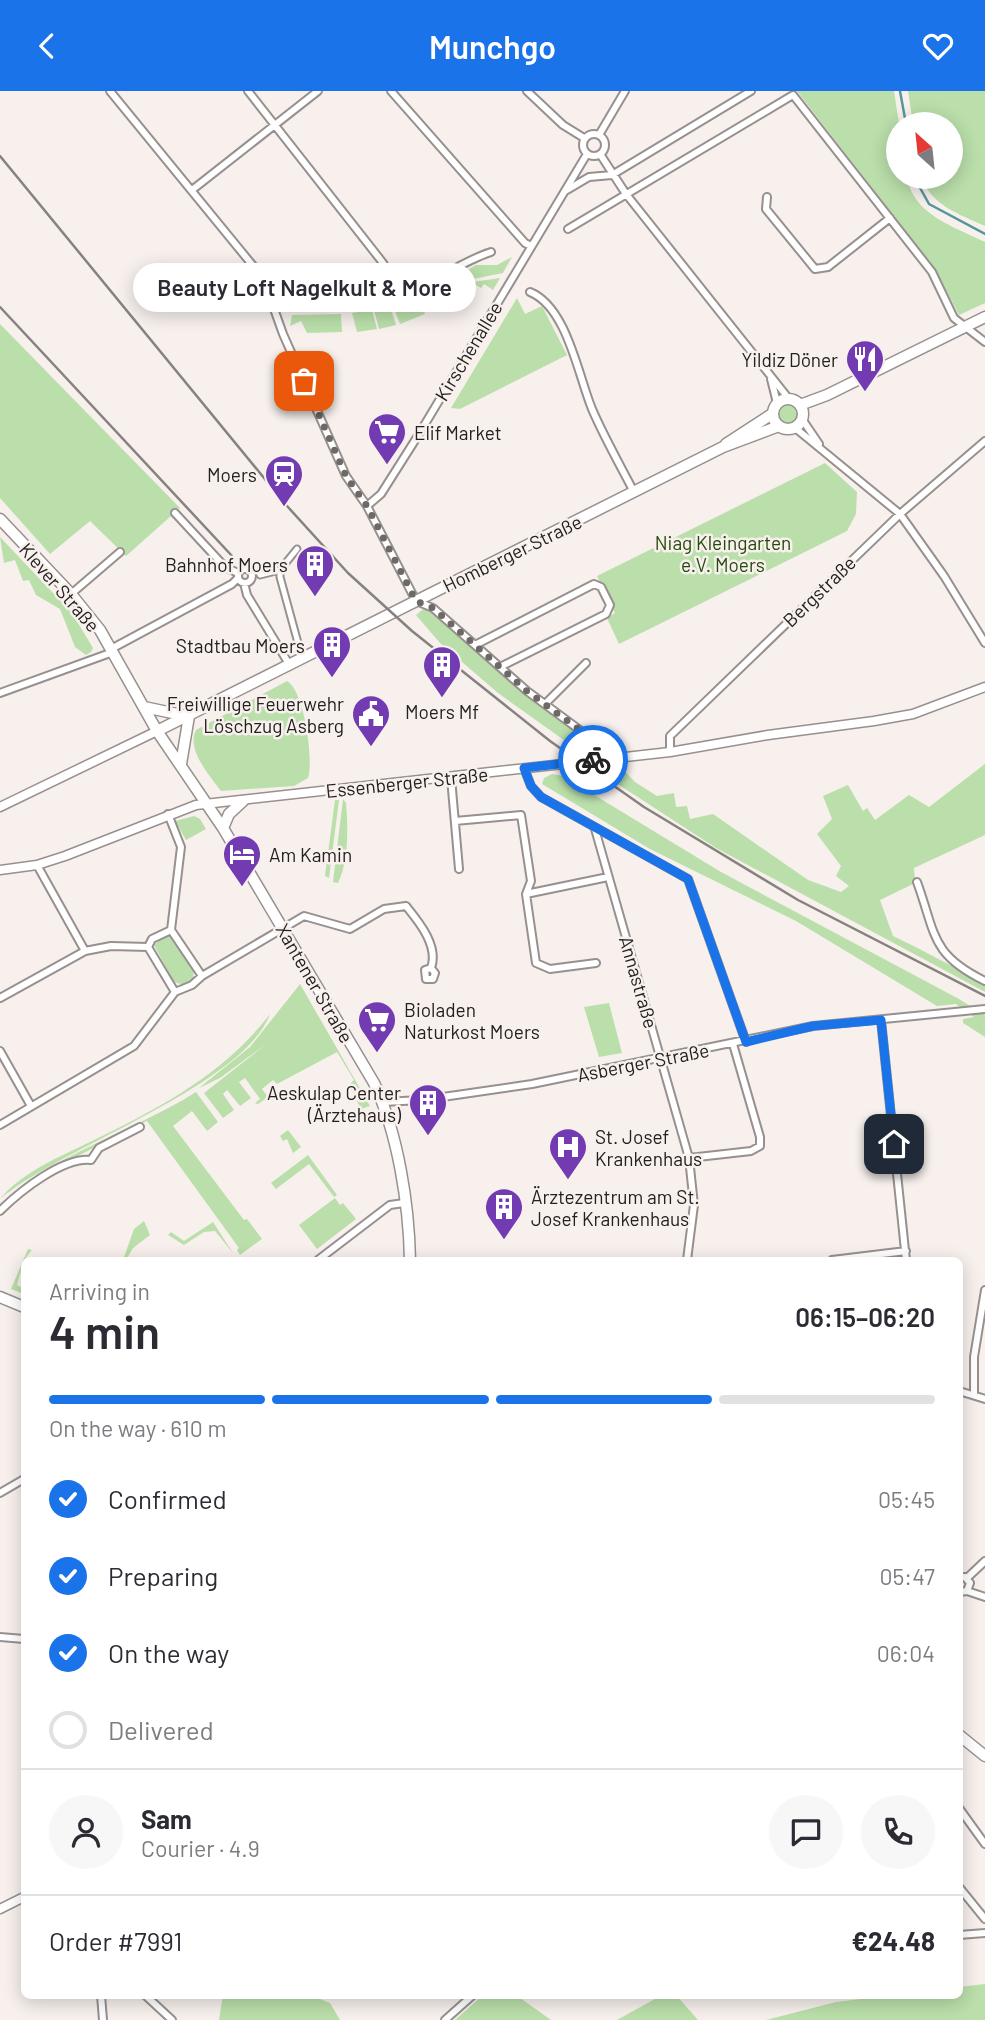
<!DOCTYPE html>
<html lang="en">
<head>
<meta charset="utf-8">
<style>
	body { margin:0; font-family:Barlow,sans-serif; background:#f7f7f7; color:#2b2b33; height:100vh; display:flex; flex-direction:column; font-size:26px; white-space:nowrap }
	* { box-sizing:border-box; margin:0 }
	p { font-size:23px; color:#7c7c81 }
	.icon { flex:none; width:38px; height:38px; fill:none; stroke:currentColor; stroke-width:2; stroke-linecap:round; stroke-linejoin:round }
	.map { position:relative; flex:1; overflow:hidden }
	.side { position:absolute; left:21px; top:1166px; width:942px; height:742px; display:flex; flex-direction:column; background:#fff; border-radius:10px; box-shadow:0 4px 18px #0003 }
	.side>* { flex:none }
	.needle { width:46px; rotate:333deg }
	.fabs { position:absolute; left:886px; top:21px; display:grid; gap:14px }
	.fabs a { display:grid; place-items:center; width:77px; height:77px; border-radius:50%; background:#fff; box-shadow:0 4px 18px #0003; font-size:35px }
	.pin { position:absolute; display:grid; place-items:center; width:60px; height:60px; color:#fff; margin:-30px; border-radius:14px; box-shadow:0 4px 10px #0006 }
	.courier { position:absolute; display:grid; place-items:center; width:70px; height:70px; margin:-35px; border:5px solid #1a73e8; border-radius:50%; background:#fff; color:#222; box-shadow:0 2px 9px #0007 }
	.bubble { position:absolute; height:49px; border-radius:24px; background:#fff; box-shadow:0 4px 18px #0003; font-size:23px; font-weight:600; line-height:49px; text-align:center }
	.summary em { font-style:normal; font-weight:600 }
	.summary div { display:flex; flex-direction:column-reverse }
	.summary { display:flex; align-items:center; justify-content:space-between; height:119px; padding:0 28px }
	h1 { font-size:46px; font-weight:600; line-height:52px }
	.bar { display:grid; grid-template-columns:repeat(4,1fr); gap:10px 7px; align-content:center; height:84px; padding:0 28px }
	.bar i { height:9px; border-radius:5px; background:#e1e1e2 }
	.bar .selected { background:#1a73e8 }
	.bar p { grid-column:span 4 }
	.line { display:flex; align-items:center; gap:18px; padding:0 28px; border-top:2px solid #e1e1e2 }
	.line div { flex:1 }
	.round { display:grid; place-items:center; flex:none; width:74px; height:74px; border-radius:37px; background:#f7f7f7 }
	ol { padding:0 28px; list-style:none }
	li { display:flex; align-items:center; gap:21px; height:77px }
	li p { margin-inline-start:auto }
	li .icon { padding:7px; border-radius:50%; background:#1a73e8; color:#fff; stroke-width:4 }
	li:last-child { color:#7c7c81 }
	li i { width:38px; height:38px; border:4px solid #e1e1e2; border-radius:50% }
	header { display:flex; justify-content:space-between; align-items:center; height:91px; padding:0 28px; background:#1a73e8; color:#fff; font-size:32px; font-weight:600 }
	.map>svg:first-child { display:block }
	.green { fill:#badfaa }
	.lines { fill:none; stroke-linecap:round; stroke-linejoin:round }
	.stream { stroke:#54989b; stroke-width:2.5 }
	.pedestrian-casing { stroke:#97908e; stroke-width:9 }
	.minor-casing { stroke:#97908e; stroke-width:10 }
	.tertiary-casing { stroke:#97908e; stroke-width:11 }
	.secondary-casing { stroke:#97908e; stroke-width:13 }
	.pedestrian { stroke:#fff; stroke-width:5 }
	.minor { stroke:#fff; stroke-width:6 }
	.tertiary { stroke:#fff; stroke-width:8 }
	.secondary { stroke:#fff; stroke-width:10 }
	.rail { stroke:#878280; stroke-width:2.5 }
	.done { stroke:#6d6967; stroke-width:7; stroke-dasharray:0 12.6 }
	.route { stroke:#1a73e8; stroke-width:9 }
	.labels { text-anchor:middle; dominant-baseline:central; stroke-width:5; stroke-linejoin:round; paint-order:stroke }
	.street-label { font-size:19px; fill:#23201f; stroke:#f7f0ed }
	.poi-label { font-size:19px; fill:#23201f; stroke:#f7f0ed; text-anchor:end }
	.park-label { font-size:19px; fill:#23490c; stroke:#f7f0ed }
</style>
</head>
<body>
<header><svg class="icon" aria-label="back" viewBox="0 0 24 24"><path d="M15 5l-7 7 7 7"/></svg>Munchgo<svg class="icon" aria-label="heart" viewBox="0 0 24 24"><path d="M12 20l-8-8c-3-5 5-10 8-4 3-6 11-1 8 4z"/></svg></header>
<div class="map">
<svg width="985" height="1929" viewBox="0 0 985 1929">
	<rect width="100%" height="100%" fill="#f7f0ed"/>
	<!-- green -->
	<path class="green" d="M797,0H894L899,33L898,86H907C913,124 955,136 985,151V212L959,224L937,181Z
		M908,0H985V135C959,123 932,115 921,86H950V33H913Z
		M512,166L503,182L468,189L460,184L476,174H497Z
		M457,186L466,192L500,187L493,199L484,193L481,197L476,194L454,206L446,192Z
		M443,194L449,206L438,215L430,201Z
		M426,202L431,211L422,215L425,223L400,233L393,215Z
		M517,207L525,223L542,215L567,264L460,318L451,317Z
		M390,215L396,234L379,238L374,219Z
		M372,219L377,238L357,241L352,222Z
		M341,223L342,241L307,242L301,230L290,235L292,224Z
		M0,233L180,417L126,465L90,430L50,463L0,407Z
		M778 324a10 10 0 1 1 20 0a10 10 0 1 1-20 0Z
		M825,372L857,401L856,423L847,440L619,553L607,527L615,522L597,485Z
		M0,446L72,522L93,557L91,561L86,564L75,556L60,518L36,504L29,489L23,490L15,469L4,472Z
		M427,515L520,598L600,660L582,662L498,602L440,552L416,524Z
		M287,590C304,599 314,669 308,687L294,695L221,700C209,684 186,658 196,639Z
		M985,673V744L914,777L915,792L880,809L893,845C925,860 954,877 985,891V901L716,757L613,690L606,681L621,676L635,691L657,705L674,702L676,716L687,715L690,728L713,723L808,789L841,801L849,795L836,785L841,775L817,743L832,728L823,705L848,694L863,720L867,717L875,729L909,704L929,716Z
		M552,683L563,685L721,781L959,908L985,924V946L963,932V928L974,926L956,913L937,915L796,830L650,758L542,693L544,687Z
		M343,708L346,712C348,736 349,770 338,792L333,791Z
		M335,709H339L329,787L325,785Z
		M194,725L200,728L206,738L186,749L175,730Z
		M168,843L194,879L193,887L184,894L174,891L154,854Z
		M300,893L370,1015L361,1018L349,994L354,989L337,961L277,993L273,989L262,998L268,1006L258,1013L255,1012L260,1008L245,987L239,991L251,1007L240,1015L227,999L223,1003L234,1019L223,1027L204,1002L269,951L220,987L199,997L250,956Z
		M609,912L622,962L599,966L584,916Z
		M270,923C243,995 63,1055 0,1108C23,1080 62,1065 94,1049C161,1016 224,983 270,923Z
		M196,1001L218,1031L207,1040L192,1020L173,1035L244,1129L247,1128L262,1148L240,1164L237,1159L239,1157L147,1030L50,1079L0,1114C48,1065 137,1039 196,1001Z
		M288,1039L301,1056L293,1062L287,1048L283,1050L280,1045Z
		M308,1064L337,1104L334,1106L309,1073L276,1098L271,1092Z
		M335,1107L340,1114L343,1112L356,1128L317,1158L299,1134Z
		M144,1130L150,1144L133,1157L126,1169H123L134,1138Z
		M213,1131L233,1162L215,1140L204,1141L184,1154L168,1144L171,1141L184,1150Z
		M28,1158L32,1159L24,1169L17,1194L24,1198V1203L11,1198Z
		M985,1893V1929H766L836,1911L894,1904H959V1896Z
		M223,1904H319L320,1908L330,1912L340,1929H219Z
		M483,1904H516L551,1929H455Z
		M662,1904H676L698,1929H617Z"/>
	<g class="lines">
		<!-- stream -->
		<path class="stream" d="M900,0L906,33
			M914,86L929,113L985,143"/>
		<defs>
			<path id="pedestrian" d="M297,458L280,479V486L298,552
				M260,484L280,479"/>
			<path id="minor" d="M110,0L263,187L283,243L346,385L367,415L416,510L433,517L527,600L596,651L604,668
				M248,0L383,172L401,206
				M391,0L525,152L531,155
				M527,0L563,34L584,47
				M583 54a11 11 0 1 1 22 0a11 11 0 1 1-22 0Z
				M599,44L625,0
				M600,63L626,103L789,308
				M192,99L318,0
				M567,99L589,86L612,84L751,0
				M767,106L766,118L815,178L828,176L890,127
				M568,138L793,4L932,181L954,227L985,251
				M530,201C567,216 578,284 592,318C604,346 620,374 634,401
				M273,214C308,213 372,217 403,204C434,192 460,171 491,161
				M771,288L777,312
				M802,328L819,353
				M794,336L900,423L944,485L985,552
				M367,415L381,403L419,343L587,63
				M175,422L225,476L238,482
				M238 485a7 7 0 1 1 14 0a7 7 0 1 1-14 0Z
				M244,492L247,504L289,573
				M71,503L120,461
				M475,554L594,493L601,496L610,514L606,523L500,576
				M111,558L232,493L238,487
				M0,602L113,561
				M546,612L586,572
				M670,661V645L900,423L985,350
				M524,677L531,695L541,706L688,788L746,951
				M451,687L459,778
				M168,723L181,756L171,839
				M455,730L521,724L531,790L526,803
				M595,738L689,1067L694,1114L687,1169
				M37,774L85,860
				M917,791C936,843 930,863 985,890
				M171,839L152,848L148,856L175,901
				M171,839L202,885
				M596,872L550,878L536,872L526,803L608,786
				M0,907L85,860L111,855L148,856
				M881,929L906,1169
				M0,960L31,1015
				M383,1011L422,1009L532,993L813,935L985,918
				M0,1034L134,955L175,901L192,894L202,885L304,825L350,838L384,818L406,815C419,831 439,855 431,877L435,882L433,888H426L425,879L431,877
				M689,1067L751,1060L760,1055V1046L733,953
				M0,1120C20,1100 63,1066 91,1069L99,1057L140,1036
				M318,1169L390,1114L404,1112
				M832,1169L906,1160
				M959,1300L985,1308
				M974,1303V1266L985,1199
				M0,1402L24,1388
				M959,1486H965L970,1492L967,1500L959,1501
				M967,1487L985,1470
				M967,1500L985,1506
				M0,1546L24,1548
				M959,1717L985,1753
				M959,1796L985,1828
				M959,1844L985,1842
				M101,1904L103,1929
				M145,1904L172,1929
				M445,1929L473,1904"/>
			<path id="tertiary" d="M0,716L157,640
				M0,779L37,774L65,765L196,714L670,661L768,644L874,630L913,623L985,596
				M0,1818L24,1806"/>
			<path id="secondary" d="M773 323a15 15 0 1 1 30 0a15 15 0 1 1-30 0Z
				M800,314L827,304L985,226
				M726,353L772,323
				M0,428L71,503L100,539L157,640L223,737L374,992C398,1042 409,1114 410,1169
				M144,616L187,625
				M157,640L723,356L779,335
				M181,673L189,625
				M223,737L229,723L243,710
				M0,1206L24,1216
				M959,1644L985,1665"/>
		</defs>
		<!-- pedestrian casing -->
		<use href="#pedestrian" class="pedestrian-casing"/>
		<!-- minor casing -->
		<use href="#minor" class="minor-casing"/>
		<!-- tertiary casing -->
		<use href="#tertiary" class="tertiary-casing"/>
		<!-- secondary casing -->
		<use href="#secondary" class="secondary-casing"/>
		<!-- pedestrian -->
		<use href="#pedestrian" class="pedestrian"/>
		<!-- minor -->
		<use href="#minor" class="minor"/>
		<!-- tertiary -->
		<use href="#tertiary" class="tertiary"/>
		<!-- secondary -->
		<use href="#secondary" class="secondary"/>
		<!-- rail -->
		<path class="rail" d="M0,65L287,415L348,482L412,540L550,650L644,716L798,809L985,905
			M0,216L233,466"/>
	</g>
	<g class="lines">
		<!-- done -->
		<path class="done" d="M304,290L346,385L367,415L416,510L433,517L527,600L596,651L604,668L593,669"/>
		<!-- route -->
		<path class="route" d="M593,669L524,677L531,695L541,706L688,788L746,951L813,935L881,929L894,1053"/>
	</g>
	<!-- icons -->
	<defs>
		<symbol id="restaurant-pin" viewBox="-11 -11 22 30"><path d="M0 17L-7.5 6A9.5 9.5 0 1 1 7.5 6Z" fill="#723bb2" stroke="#f7f0ed"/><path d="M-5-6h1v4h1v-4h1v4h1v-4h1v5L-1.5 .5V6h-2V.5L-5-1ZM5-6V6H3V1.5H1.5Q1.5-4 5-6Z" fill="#fff"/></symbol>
		<symbol id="supermarket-pin" viewBox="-11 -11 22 30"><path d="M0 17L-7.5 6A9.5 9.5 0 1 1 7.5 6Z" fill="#723bb2" stroke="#f7f0ed"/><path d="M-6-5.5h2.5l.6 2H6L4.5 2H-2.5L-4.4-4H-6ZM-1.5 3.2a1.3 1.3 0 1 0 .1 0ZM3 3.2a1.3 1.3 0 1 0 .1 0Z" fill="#fff"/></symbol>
		<symbol id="station-pin" viewBox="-11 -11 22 30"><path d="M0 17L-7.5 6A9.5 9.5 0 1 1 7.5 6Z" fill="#723bb2" stroke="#f7f0ed"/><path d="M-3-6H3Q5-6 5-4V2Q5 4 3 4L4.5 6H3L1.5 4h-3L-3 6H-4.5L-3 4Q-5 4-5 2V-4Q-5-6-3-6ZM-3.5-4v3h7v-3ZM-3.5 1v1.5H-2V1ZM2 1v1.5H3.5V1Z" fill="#fff"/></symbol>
		<symbol id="building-pin" viewBox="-11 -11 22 30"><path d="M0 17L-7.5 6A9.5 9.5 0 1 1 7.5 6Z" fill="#723bb2" stroke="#f7f0ed"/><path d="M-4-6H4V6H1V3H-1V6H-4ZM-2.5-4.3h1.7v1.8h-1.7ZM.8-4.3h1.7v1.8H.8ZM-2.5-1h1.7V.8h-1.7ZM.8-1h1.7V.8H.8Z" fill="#fff"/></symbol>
		<symbol id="civic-pin" viewBox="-11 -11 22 30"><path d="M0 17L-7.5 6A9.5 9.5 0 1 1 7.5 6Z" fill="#723bb2" stroke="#f7f0ed"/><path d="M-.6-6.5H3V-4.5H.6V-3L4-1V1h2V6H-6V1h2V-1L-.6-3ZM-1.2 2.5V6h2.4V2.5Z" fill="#fff"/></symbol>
		<symbol id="hotel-pin" viewBox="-11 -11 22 30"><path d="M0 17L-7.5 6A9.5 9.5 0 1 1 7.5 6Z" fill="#723bb2" stroke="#f7f0ed"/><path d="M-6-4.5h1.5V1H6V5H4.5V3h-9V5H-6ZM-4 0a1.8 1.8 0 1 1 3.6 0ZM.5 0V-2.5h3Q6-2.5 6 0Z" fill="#fff"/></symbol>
		<symbol id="hospital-pin" viewBox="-11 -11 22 30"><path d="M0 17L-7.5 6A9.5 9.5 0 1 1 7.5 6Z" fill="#723bb2" stroke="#f7f0ed"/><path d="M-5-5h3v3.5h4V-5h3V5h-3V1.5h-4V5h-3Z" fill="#fff"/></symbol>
	</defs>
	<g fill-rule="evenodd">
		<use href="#restaurant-pin" x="843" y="246" width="44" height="60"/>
		<use href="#supermarket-pin" x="365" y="319" width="44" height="60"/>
		<use href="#station-pin" x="262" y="361" width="44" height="60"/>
		<use href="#building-pin" x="293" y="451" width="44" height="60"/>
		<use href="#building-pin" x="310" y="532" width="44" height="60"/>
		<use href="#building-pin" x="420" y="552" width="44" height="60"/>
		<use href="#civic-pin" x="349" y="601" width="44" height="60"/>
		<use href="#hotel-pin" x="220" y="741" width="44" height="60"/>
		<use href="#supermarket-pin" x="355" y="907" width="44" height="60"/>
		<use href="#building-pin" x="406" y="990" width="44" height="60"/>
		<use href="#hospital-pin" x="546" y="1034" width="44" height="60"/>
		<use href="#building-pin" x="482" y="1094" width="44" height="60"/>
	</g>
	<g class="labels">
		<!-- street labels -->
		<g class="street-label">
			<text transform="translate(468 260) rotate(-59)">Kirschenallee</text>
			<text transform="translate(512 462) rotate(-26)">Homberger Straße</text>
			<text transform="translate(60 496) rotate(49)">Klever Straße</text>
			<text transform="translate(819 500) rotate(-44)">Bergstraße</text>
			<text transform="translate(407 691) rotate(-6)">Essenberger Straße</text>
			<text transform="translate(639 891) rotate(74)">Annastraße</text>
			<text transform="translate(315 892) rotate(60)">Xantener Straße</text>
			<text transform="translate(643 971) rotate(-11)">Asberger Straße</text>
		</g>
		<!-- poi labels -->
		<g class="poi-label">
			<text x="838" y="268">Yildiz Döner</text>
			<text x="414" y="341" text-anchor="start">Elif Market</text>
			<text x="257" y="383">Moers</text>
			<text x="288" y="473">Bahnhof Moers</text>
			<text x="305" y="554">Stadtbau Moers</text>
			<text x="344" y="612">Freiwillige Feuerwehr<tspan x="344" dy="22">Löschzug Asberg</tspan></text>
			<text x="442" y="620" text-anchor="middle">Moers Mf</text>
			<text x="269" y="763" text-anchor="start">Am Kamin</text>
			<text x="404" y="918" text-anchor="start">Bioladen<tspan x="404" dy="22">Naturkost Moers</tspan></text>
			<text x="401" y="1001">Aeskulap Center<tspan x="401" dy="22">(Ärztehaus)</tspan></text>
			<text x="595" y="1045" text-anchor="start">St. Josef<tspan x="595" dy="22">Krankenhaus</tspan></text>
			<text x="531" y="1105" text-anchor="start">Ärztezentrum am St.<tspan x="531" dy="22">Josef Krankenhaus</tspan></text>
		</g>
		<!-- park labels -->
		<g class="park-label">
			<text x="723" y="451">Niag Kleingarten<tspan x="723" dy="22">e.V. Moers</tspan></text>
		</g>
	</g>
</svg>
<div class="fabs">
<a><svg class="needle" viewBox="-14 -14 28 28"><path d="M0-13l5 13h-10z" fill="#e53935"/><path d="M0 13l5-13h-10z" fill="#7c7c81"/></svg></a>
</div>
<div class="pin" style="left:304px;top:290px;background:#ea580c"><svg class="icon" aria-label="bag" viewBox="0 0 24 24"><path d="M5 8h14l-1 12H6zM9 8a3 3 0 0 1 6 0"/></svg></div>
<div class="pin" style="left:894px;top:1053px;background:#1f2937"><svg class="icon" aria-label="home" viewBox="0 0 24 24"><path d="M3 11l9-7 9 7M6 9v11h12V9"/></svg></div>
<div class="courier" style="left:593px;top:669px"><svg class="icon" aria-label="bike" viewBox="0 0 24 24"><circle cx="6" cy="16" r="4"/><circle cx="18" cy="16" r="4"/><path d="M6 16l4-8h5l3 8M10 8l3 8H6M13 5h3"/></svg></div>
<div class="bubble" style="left:133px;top:172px;width:343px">Beauty Loft Nagelkult &amp; More</div>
<section class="side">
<div class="summary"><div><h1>4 min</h1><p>Arriving in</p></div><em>06:15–06:20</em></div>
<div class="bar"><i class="selected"></i><i class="selected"></i><i class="selected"></i><i></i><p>On the way · 610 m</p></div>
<ol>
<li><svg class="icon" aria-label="check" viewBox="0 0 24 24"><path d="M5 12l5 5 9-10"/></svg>Confirmed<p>05:45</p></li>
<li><svg class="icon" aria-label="check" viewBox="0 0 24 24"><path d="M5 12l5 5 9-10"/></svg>Preparing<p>05:47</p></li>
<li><svg class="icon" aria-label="check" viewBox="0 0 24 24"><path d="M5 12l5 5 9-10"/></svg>On the way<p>06:04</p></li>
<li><i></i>Delivered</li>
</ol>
<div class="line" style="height:126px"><a class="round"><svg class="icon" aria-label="person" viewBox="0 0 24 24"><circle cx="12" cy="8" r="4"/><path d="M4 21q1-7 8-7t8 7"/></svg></a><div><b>Sam</b><p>Courier · 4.9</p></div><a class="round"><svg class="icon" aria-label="chat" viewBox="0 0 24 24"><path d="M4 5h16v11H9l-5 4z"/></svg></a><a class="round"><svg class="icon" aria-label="phone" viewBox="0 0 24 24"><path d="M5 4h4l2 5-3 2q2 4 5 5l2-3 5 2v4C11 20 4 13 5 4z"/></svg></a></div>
<div class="line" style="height:91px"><div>Order #7991</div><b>€24.48</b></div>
</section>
</div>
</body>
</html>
